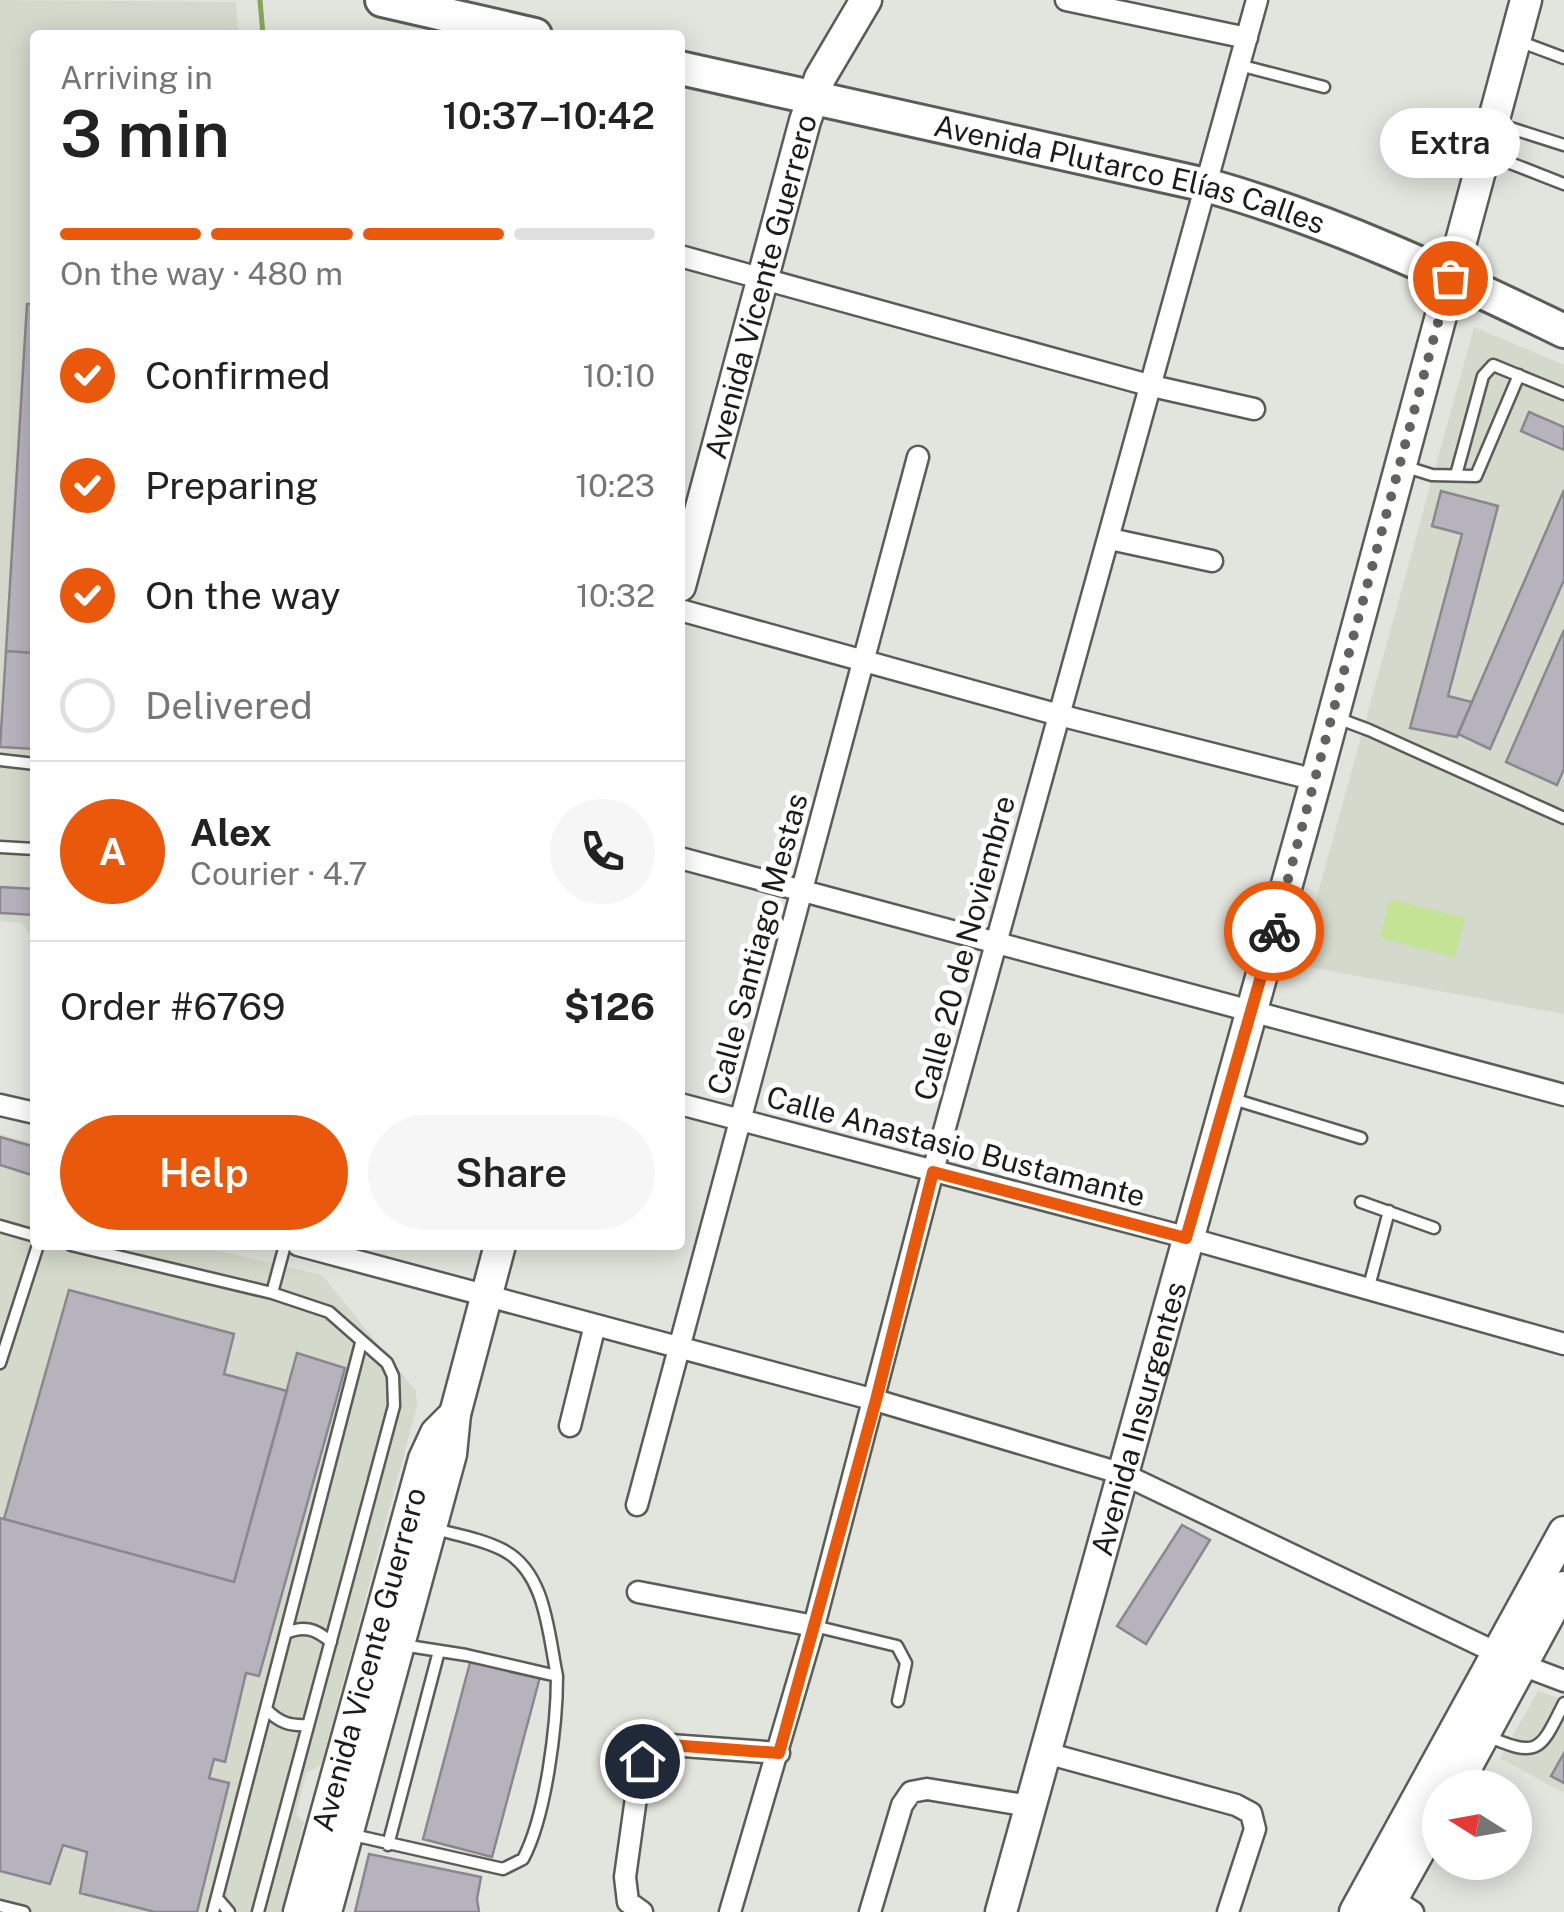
<!DOCTYPE html>
<html lang="en">
<head>
<meta charset="utf-8">
<style>
	body { margin:0; font-family:"Public Sans",sans-serif; background:#f6f6f6; color:#222; height:100vh; display:flex; flex-direction:column; font-size:38px; white-space:nowrap }
	* { box-sizing:border-box; margin:0 }
	p { font-size:32px; color:#767676 }
	.icon { flex:none; width:55px; height:55px; fill:none; stroke:currentColor; stroke-width:2; stroke-linecap:round; stroke-linejoin:round }
	.map { position:relative; flex:1; overflow:hidden }
	.drawer { position:absolute; left:30px; top:30px; width:655px; height:1220px; display:flex; flex-direction:column; background:#fff; border-radius:10px; box-shadow:0 5px 25px #0003 }
	.drawer>* { flex:none }
	.needle { width:65px; rotate:281deg }
	.buttons { position:absolute; left:1422px; top:1770px; display:grid; gap:20px }
	.buttons a { display:grid; place-items:center; width:110px; height:110px; border-radius:50%; background:#fff; box-shadow:0 5px 25px #0003; font-size:50px }
	.pin { position:absolute; display:grid; place-items:center; width:85px; height:85px; color:#fff; margin:-42px; border:5px solid #fff; border-radius:50%; box-shadow:0 2px 10px #0007 }
	.courier { position:absolute; display:grid; place-items:center; width:100px; height:100px; margin:-50px; border:8px solid #ea580c; border-radius:50%; background:#fff; color:#222; box-shadow:0 2px 12px #0007 }
	.bubble { position:absolute; height:70px; border-radius:35px; background:#fff; box-shadow:0 5px 25px #0003; font-size:32px; font-weight:600; line-height:70px; text-align:center }
	.summary em { font-style:normal; font-weight:600 }
	.summary div { display:flex; flex-direction:column-reverse }
	.summary { display:flex; align-items:center; justify-content:space-between; height:170px; padding:0 30px }
	h1 { font-size:65px; font-weight:600; line-height:75px }
	.bar { display:grid; grid-template-columns:repeat(4,1fr); gap:15px 10px; align-content:center; height:120px; padding:0 30px }
	.bar i { height:12px; border-radius:8px; background:#e0e0e0 }
	.bar .on { background:#ea580c }
	.bar p { grid-column:span 4 }
	.line { display:flex; align-items:center; gap:25px; padding:0 30px; border-top:2px solid #e0e0e0 }
	.line div { flex:1 }
	.round { display:grid; place-items:center; flex:none; width:105px; height:105px; border-radius:52px; background:#f6f6f6 }
	ol { padding:0 30px; list-style:none }
	li { display:flex; align-items:center; gap:30px; height:110px }
	li p { margin-inline-start:auto }
	li .icon { padding:10px; border-radius:50%; background:#ea580c; color:#fff; stroke-width:4 }
	li:last-child { color:#767676 }
	li i { width:55px; height:55px; border:5px solid #e0e0e0; border-radius:50% }
	.button { display:flex; gap:20px; margin-top:auto; padding:20px 30px }
	.button a { flex:1; height:115px; border-radius:60px; background:#ea580c; color:#fff; font-size:40px; font-weight:600; line-height:115px; text-align:center }
	.button a+a { background:#f6f6f6; color:#222 }
	.map>svg:first-child { display:block }
	.built { fill:#d3dacb }
	.green { fill:#c4e395 }
	.lines { fill:none; stroke-linecap:round; stroke-linejoin:round }
	.stream { stroke:#88a657; stroke-width:5 }
	.building { fill:#b6b3bc; stroke:#8a878f; stroke-width:2.5 }
	.lane-casing { stroke:#5a5d56; stroke-width:15 }
	.street-casing { stroke:#5a5d56; stroke-width:25 }
	.secondary-casing { stroke:#5a5d56; stroke-width:35 }
	.primary-casing { stroke:#5a5d56; stroke-width:38 }
	.lane { stroke:#fff; stroke-width:10 }
	.street { stroke:#fff; stroke-width:20 }
	.secondary { stroke:#fff; stroke-width:30 }
	.primary { stroke:#fff; stroke-width:32 }
	.done { stroke:#61635e; stroke-width:10; stroke-dasharray:0 18 }
	.route { stroke:#ea580c; stroke-width:12 }
	.labels { text-anchor:middle; dominant-baseline:central; stroke-width:10; stroke-linejoin:round; paint-order:stroke }
	.street-label { font-size:30px; fill:#1b1d1a; stroke:#fff }
</style>
</head>
<body>
<div class="map">
<svg width="1564" height="1912" viewBox="0 0 1564 1912">
	<rect width="100%" height="100%" fill="#e2e5dd"/>
	<!-- built -->
	<path class="built" d="M0,0L236,2L238,35H35V943L22,923L0,921Z
		M1474,327L1564,365V1014L1298,965Z
		M0,1134L35,1144V1245H193L322,1275L416,1391L417,1406L321,1765L306,1773L296,1815L304,1822L281,1912H0Z
		M1538,1691L1564,1700V1793L1500,1758Z"/>
	<!-- green -->
	<path class="green" d="M1390,899L1465,918L1455,957L1380,938Z"/>
	<g class="lines">
		<!-- stream -->
		<path class="stream" d="M260,0L263,35"/>
	</g>
	<!-- building -->
	<path class="building" d="M27,304H35V653L6,651Z
		M1529,412L1564,427V450L1521,431Z
		M1564,490V580L1490,749L1458,734Z
		M1441,491L1498,506L1448,696L1472,702L1457,737L1410,728L1462,534L1432,526Z
		M1564,630V769L1557,785L1506,762Z
		M6,651L35,653V749L0,747Z
		M0,887L35,889V915L0,913Z
		M0,1137L35,1147V1176L0,1165Z
		M69,1290L234,1334L224,1374L287,1391L234,1582L4,1519Z
		M297,1353L345,1368L259,1676L246,1673L225,1762L214,1759L209,1778L229,1783L197,1912H155L80,1893L87,1852L63,1845L50,1884L0,1871V1518L234,1582Z
		M1182,1525L1210,1540L1146,1644L1117,1626Z
		M471,1659L540,1677L492,1857L423,1839Z
		M1564,1753V1783L1551,1776Z
		M369,1854L481,1877L477,1899L479,1912H355Z"/>
	<g class="lines">
		<defs>
			<path id="lane" d="M1521,42L1564,58
				M1239,65L1324,87
				M1498,124L1564,145
				M1487,154L1564,184
				M1403,466L1432,475L1476,476L1519,375
				M1456,475L1483,376L1493,365L1564,394
				M1337,718L1369,730L1564,818
				M0,760L35,764
				M0,847L35,849
				M1233,1099L1361,1138
				M1361,1202L1434,1228
				M0,1226L35,1236
				M71,1245L272,1293L329,1312L387,1363L393,1376L394,1406L258,1912
				M1368,1290L1389,1211
				M272,1293L285,1245
				M0,1363L38,1245
				M435,1529C457,1535 482,1539 503,1550C546,1572 548,1633 557,1676
				M814,1626L897,1646L906,1663L898,1701
				M286,1633C304,1625 316,1629 331,1642
				M267,1710C280,1723 290,1726 308,1725
				M1485,1735C1539,1759 1540,1751 1564,1703
				M353,1835L503,1869L523,1859C546,1816 557,1725 557,1676L466,1655L402,1645
				M388,1845L439,1651
				M217,1898L229,1912
				M0,1906L24,1912
				M213,1912L361,1343"/>
			<path id="street" d="M1066,0L1247,38
				M680,256L1152,386L1254,409
				M1110,539L1212,561
				M680,610L1059,715L1316,780
				M680,858L1564,1095
				M680,1104L1170,1233L1564,1344
				M0,1105L35,1113
				M298,1245L875,1400L1123,1474L1522,1665L1564,1681
				M570,1426L595,1325
				M637,1505L918,457
				M638,1592L814,1626
				M1046,1753L1236,1805L1251,1813L1255,1829L1228,1912
				M1384,1893L1413,1912
				M642,1912L628,1902L625,1877L640,1769C644,1752 652,1746 670,1745L779,1753
				M730,1912L814,1626L933,1171L1257,0
				M870,1912L902,1805L911,1792L927,1789L1030,1806"/>
			<g id="secondary">
				<path id="s1" d="M680,586L805,121L820,78L866,0"/>
				<path d="M1455,1788L1564,1587"/>
				<path id="s2" d="M299,1912L424,1459L436,1433L455,1414"/>
				<path d="M326,1912L451,1454L455,1414L500,1245"/>
				<path id="s3" d="M1001,1912L1316,780L1526,0"/>
				<path d="M1355,1912L1564,1532"/>
				<path d="M1385,1912L1440,1814"/>
			</g>
			<g id="primary">
				<path d="M382,0L535,35"/>
				<path id="s4" d="M680,68L1206,185C1330,220 1449,275 1564,331"/>
			</g>
		</defs>
		<!-- lane casing -->
		<use href="#lane" class="lane-casing"/>
		<!-- street casing -->
		<use href="#street" class="street-casing"/>
		<!-- secondary casing -->
		<use href="#secondary" class="secondary-casing"/>
		<!-- primary casing -->
		<use href="#primary" class="primary-casing"/>
		<!-- lane -->
		<use href="#lane" class="lane"/>
		<!-- street -->
		<use href="#street" class="street"/>
		<!-- secondary -->
		<use href="#secondary" class="secondary"/>
		<!-- primary -->
		<use href="#primary" class="primary"/>
	</g>
	<g class="lines">
		<!-- done -->
		<path class="done" d="M1274,931L1450,278"/>
		<!-- route -->
		<path class="route" d="M642,1761L653,1748L670,1745L779,1753L876,1400L933,1172L1186,1238L1274,931"/>
	</g>
	<g class="labels">
		<!-- street labels -->
		<g class="street-label">
			<text stroke="none"><textPath href="#s4" startOffset="462">Avenida Plutarco Elías Calles</textPath></text>
			<text stroke="none"><textPath href="#s1" startOffset="310">Avenida Vicente Guerrero</textPath></text>
			<text transform="translate(757 944) rotate(-75)">Calle Santiago Mestas</text>
			<text transform="translate(964 948) rotate(-75)">Calle 20 de Noviembre</text>
			<text transform="translate(956 1146) rotate(15)">Calle Anastasio Bustamante</text>
			<text stroke="none"><textPath href="#s3" startOffset="512">Avenida Insurgentes</textPath></text>
			<text stroke="none"><textPath href="#s2" startOffset="262">Avenida Vicente Guerrero</textPath></text>
		</g>
	</g>
</svg>
<div class="buttons">
<a><svg class="needle" viewBox="-14 -14 28 28"><path d="M0-13l5 13h-10z" fill="#e53935"/><path d="M0 13l5-13h-10z" fill="#767676"/></svg></a>
</div>
<div class="pin" style="left:1450px;top:278px;background:#ea580c"><svg class="icon" aria-label="bag" viewBox="0 0 24 24"><path d="M5 8h14l-1 12H6zM9 8a3 3 0 0 1 6 0"/></svg></div>
<div class="pin" style="left:642px;top:1761px;background:#1f2937"><svg class="icon" aria-label="home" viewBox="0 0 24 24"><path d="M3 11l9-7 9 7M6 9v11h12V9"/></svg></div>
<div class="courier" style="left:1274px;top:931px"><svg class="icon" aria-label="bike" viewBox="0 0 24 24"><circle cx="6" cy="16" r="4"/><circle cx="18" cy="16" r="4"/><path d="M6 16l4-8h5l3 8M10 8l3 8H6M13 5h3"/></svg></div>
<div class="bubble" style="left:1380px;top:108px;width:140px">Extra</div>
<section class="drawer">
<div class="summary"><div><h1>3 min</h1><p>Arriving in</p></div><em>10:37–10:42</em></div>
<div class="bar"><i class="on"></i><i class="on"></i><i class="on"></i><i></i><p>On the way · 480 m</p></div>
<ol>
<li><svg class="icon" aria-label="check" viewBox="0 0 24 24"><path d="M5 12l5 5 9-10"/></svg>Confirmed<p>10:10</p></li>
<li><svg class="icon" aria-label="check" viewBox="0 0 24 24"><path d="M5 12l5 5 9-10"/></svg>Preparing<p>10:23</p></li>
<li><svg class="icon" aria-label="check" viewBox="0 0 24 24"><path d="M5 12l5 5 9-10"/></svg>On the way<p>10:32</p></li>
<li><i></i>Delivered</li>
</ol>
<div class="line" style="height:180px"><b class="round" style="background:#ea580c;color:#fff">A</b><div><b>Alex</b><p>Courier · 4.7</p></div><a class="round"><svg class="icon" aria-label="phone" viewBox="0 0 24 24"><path d="M5 4h4l2 5-3 2q2 4 5 5l2-3 5 2v4C11 20 4 13 5 4z"/></svg></a></div>
<div class="line" style="height:130px"><div>Order #6769</div><b>$126</b></div>
<div class="button"><a>Help</a><a>Share</a></div>
</section>
</div>
</body>
</html>
